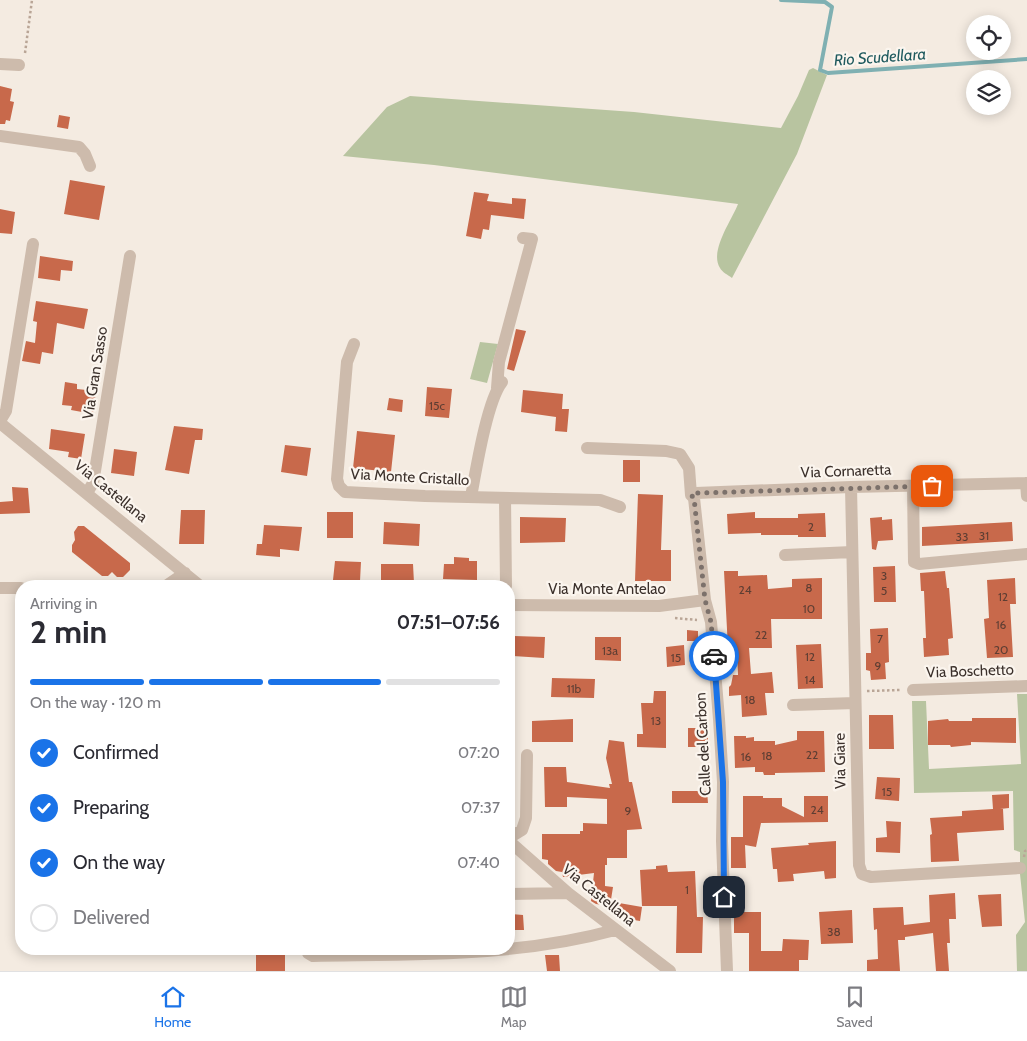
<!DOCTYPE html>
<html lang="en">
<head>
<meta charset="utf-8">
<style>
	body { margin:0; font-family:Cabin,sans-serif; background:#f7f7f7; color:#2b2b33; height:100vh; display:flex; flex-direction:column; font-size:19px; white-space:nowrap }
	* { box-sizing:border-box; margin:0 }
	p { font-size:16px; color:#7c7c81 }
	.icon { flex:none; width:28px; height:28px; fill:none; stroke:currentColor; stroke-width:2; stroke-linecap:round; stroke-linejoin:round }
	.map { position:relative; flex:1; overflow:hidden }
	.side { position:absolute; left:15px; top:580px; width:500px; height:375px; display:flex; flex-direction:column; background:#fff; border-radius:20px; box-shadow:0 2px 12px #0003 }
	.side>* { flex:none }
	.tools { position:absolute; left:966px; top:15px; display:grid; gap:10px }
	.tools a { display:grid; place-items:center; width:45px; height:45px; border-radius:50%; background:#fff; box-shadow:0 2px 12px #0003; font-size:25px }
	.pin { position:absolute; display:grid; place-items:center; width:42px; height:42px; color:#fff; margin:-21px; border-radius:10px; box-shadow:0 2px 8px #0006 }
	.courier { position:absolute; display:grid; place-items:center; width:50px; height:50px; margin:-25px; border:4px solid #1a73e8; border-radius:50%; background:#fff; color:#222; box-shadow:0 1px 6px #0007 }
	.head em { font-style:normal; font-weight:700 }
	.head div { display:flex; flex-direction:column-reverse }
	.head { display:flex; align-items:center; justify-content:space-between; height:85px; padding:0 15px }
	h1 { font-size:32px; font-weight:700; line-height:38px }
	.bar { display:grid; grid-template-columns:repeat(4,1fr); gap:8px 5px; align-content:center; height:60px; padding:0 15px }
	.bar i { height:6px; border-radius:4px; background:#e1e1e2 }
	.bar .on { background:#1a73e8 }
	.bar p { grid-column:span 4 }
	ol { padding:0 15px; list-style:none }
	li { display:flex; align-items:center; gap:15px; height:55px }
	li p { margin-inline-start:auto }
	li .icon { padding:5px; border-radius:50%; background:#1a73e8; color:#fff; stroke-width:4 }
	li:last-child { color:#7c7c81 }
	li i { width:28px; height:28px; border:2px solid #e1e1e2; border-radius:50% }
	.menu { display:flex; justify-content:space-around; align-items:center; height:70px; border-top:1px solid #e1e1e2; background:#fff; font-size:14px; color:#7c7c81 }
	.menu a { display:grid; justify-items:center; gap:2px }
	.menu .on { color:#1a73e8 }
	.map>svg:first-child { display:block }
	.green { fill:#b8c4a0 }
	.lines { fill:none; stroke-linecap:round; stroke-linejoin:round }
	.stream { stroke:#7fb0b2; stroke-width:4 }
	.building { fill:#c8694b }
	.path { stroke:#b9a596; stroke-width:2.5; stroke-dasharray:2.5 2.5; stroke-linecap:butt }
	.minor { stroke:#cdbbac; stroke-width:12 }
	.done { stroke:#7c716b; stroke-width:5; stroke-dasharray:0 9 }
	.route { stroke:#1a73e8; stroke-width:6 }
	.labels { text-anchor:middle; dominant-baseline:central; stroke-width:4.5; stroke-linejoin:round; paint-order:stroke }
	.number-label { font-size:12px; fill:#5e3e33 }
	.street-label { font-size:15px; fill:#3b302b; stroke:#fbf5ee }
	.water-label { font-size:16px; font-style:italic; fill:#1f5a5e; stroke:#fbf5ee }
</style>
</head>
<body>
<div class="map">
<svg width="1027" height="971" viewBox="0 0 1027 971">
	<rect width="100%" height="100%" fill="#f4ebe1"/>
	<!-- green -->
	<path class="green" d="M813,68L827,75L797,154L732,278C728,275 722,272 720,268C709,251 732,220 738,204L434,165L343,156L387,107L410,96L634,112L781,128L798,96L809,70Z
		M480,342L498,344L487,383L470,379Z
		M1017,694H1027V971H1017L1016,935L1025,922L1020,874V852L1014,850L1013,791L914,793L912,701H926L929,769L1021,764Z"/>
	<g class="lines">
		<!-- stream -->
		<path class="stream" d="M781,0L825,2L832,7L820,70L828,73L1027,59"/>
	</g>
	<!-- building -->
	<path class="building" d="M0,86L12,89L10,101L14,102L10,121L6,120L5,124H0Z
		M59,115L70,117L68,129L57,127Z
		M70,180L105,186L99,220L64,214Z
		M474,192L489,194L487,201L512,204V198L526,199L524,219L491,215L489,230L483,229L481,239L466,236Z
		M0,209L15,212L12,234L0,233Z
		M40,256L73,261L72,271L61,270L60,281L38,278Z
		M36,301L88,309L84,329L57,323L53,354L42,352L40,364L22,361L26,341L35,343L37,322L33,321Z
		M516,329L526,331L514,371L507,369Z
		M65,382L77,384V389L96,391L93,414L71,410L72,406L62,405Z
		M427,387L452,389L449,418L425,416Z
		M523,390L563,394L562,409H569L567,432L555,431L556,417L521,412Z
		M389,398L403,400L402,412L387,410Z
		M174,426L203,429L202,440H195L189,474L165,470Z
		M51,429L85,434L81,459L68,457L69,452L49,449Z
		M357,431L395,435L391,472L353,468Z
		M285,445L311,448L307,476L281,472Z
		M114,449L137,452L134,476L111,473Z
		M623,460H640V482H623Z
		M12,487L28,488L30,513L0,514V502L13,501Z
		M638,494L663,495L661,550H671V581H635Z
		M181,510H205L204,544H179Z
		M327,512H353V538H327Z
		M755,512V518H798V514L825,513L826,537H798V535H761V533L728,534L727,514Z
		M520,517L566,518L565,542L520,543Z
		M882,517V520L892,519L893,540L878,541L876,550L872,549L870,518Z
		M384,522L420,524L419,546L383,544Z
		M1012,522L1013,541L922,546V527Z
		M264,525L302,527L299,551L280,549V557L256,555L257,544H262Z
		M78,526H84L130,563V570L123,577H117L112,572L108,576H102L72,552V545L75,540L74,532Z
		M454,557L469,558V561H477V580L443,579L444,564H454Z
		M335,561L361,562L360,581L333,580Z
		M381,564H413L414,583H381Z
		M895,566L896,602H874L873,567Z
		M724,571H738V576L767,575L768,589L792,587V579L822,578V619H771L772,648H749L751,674L772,672L774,693H765L767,715L742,717L741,695L729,696V687L731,685L733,675H738L737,648L728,649Z
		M945,571L947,588H949L953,638L948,639L949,655L924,657L923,638H926L924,591H921L920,573Z
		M1015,578L1016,604H1010L1013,657L987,658L984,619L989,618L987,580Z
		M888,628L889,662L885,663L886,679L871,680L870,671L866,670V653H871L870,629Z
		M687,630L698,631V641H687Z
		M514,636L545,637L544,658L513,656Z
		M595,637H621V661L595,660Z
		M821,644L823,688L798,689L796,645Z
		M684,645L685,665L667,667L666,647Z
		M552,678L595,679L594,698L551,697Z
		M654,691H666V748L637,747V734H643L641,703H653Z
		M869,715H893L894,749H869Z
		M972,718H1016V743L971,742V745L951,747L950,745H928V721L948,719L949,721H972Z
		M573,719V742H532V721Z
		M688,728H705V736H708V747H688Z
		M797,731H824L825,772L775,773V775H764L763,772H755V767L735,768L734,736H746V738L754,737V741H775V745L797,740Z
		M609,740L624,742L629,782H632L642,829L627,830V858H607V865H605V886L613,887L610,906L596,904L591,901L594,873L563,877L562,872L556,871L548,864V860L542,859V834H580V831H583V823L607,824V799L567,797V807H545L544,767H566L567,782L610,788L609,784H612L606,758Z
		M877,777L900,778L899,801L875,799Z
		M672,791H707L708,803H672Z
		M1009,794V808L1000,809H1003L1004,830L957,833L959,861L931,862L930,835L932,834L930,818L962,816V811L993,809L992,795Z
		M743,796H763V798H782V806L804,817V796H828V822L761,823L756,847L745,845L746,868H731V837H743Z
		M886,821L901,822L900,853L876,852V838L887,837Z
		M836,841V878L825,879L824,871L793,874L794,881L778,882L777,869H773L771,848L809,845L808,843Z
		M667,865L668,872L695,871L697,917H703L702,953H676L677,906H642L640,870L656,869V866Z
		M955,893L956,919H949L950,943H947L949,971H936L933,933L905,937V940H898L900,971H867V960L878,959L877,929L874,930L873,908L903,907L904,925L930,922L929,895Z
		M1001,894L1002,926L982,927L978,895Z
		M619,903L642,907L640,921L616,917Z
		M852,910L853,943L821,944L819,912Z
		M734,912H761V951H782L783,939L809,940L808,960H799V971H749V933H734Z
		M511,914L523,915L524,930H511Z
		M256,949H285V971H256Z
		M545,955H559L560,971H547Z"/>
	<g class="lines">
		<!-- path -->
		<path class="path" d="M25,53L32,0
			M675,618L697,620
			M867,691L901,690
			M1024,857L1025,851L1027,850"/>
		<!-- minor -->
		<path class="minor" d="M0,64L19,65
			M0,136L79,147L85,154L90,166
			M354,344L347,362L337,479L339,486L345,492L425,496L600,500L620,507
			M497,388L499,362L532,239L523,238
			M0,421L6,411L33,244
			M0,423L200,586
			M587,448L666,451L680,454L689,468L691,495
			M1026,483L1027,496
			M913,486L914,562L919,564L1027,554
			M851,487L859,865L862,874L871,877L1020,868
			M87,493L93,483L130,256
			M471,497C476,470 487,401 502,382
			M505,498L506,586
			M785,555L852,552
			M166,586L185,573
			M0,588H21
			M509,605L659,606L705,600
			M913,690L1027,686
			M793,705L855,703
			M509,838L522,830L526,818L527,755
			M509,841L568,893L670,971
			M509,894L568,893
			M306,949L308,953L313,956C414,954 517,957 615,930
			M727,971L722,841L723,782L719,719L711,622L705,600L694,498L691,495L696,493L851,487L1027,483"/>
	</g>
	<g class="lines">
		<!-- done -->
		<path class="done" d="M714,656L711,622L705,600L694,498L691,495L696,493L932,486"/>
		<!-- route -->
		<path class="route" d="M714,656L723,782L724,897"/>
	</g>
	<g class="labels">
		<!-- number labels -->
		<g class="number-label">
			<text x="437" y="405">15c</text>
			<text x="811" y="526">2</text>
			<text x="984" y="535">31</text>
			<text x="962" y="536">33</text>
			<text x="884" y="575">3</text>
			<text x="809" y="587">8</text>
			<text x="745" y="589">24</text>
			<text x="884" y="590">5</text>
			<text x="1003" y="596">12</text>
			<text x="809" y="608">10</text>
			<text x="1001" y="624">16</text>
			<text x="761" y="634">22</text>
			<text x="880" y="638">7</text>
			<text x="1001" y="649">20</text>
			<text x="610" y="650">13a</text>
			<text x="810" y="656">12</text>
			<text x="676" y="657">15</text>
			<text x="878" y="665">9</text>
			<text x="810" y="679">14</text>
			<text x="574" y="688">11b</text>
			<text x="750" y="699">18</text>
			<text x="656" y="720">13</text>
			<text x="812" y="754">22</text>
			<text x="767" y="755">18</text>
			<text x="746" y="756">16</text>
			<text x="887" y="791">15</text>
			<text x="817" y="809">24</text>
			<text x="628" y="810">9</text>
			<text x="687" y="889">1</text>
			<text x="834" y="931">38</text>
		</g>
		<!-- street labels -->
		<g class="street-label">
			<text transform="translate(95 373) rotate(-81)">Via Gran Sasso</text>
			<text transform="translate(846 471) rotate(-2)">Via Cornaretta</text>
			<text transform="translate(410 477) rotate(3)">Via Monte Cristallo</text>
			<text transform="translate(111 491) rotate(39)">Via Castellana</text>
			<text x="607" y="589">Via Monte Antelao</text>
			<text transform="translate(970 671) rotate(-2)">Via Boschetto</text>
			<text transform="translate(703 744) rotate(-93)">Calle del Carbon</text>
			<text transform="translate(840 761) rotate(-91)">Via Giare</text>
			<text transform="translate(599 895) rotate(39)">Via Castellana</text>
		</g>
		<!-- water labels -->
		<g class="water-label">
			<text transform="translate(880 57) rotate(-4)">Rio Scudellara</text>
		</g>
	</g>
</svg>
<div class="tools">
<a><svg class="icon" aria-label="locate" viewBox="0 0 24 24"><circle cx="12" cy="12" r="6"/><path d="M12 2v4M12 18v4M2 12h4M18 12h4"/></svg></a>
<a><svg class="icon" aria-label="layers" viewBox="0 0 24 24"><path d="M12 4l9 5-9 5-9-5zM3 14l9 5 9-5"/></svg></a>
</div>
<div class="pin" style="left:932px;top:486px;background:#ea580c"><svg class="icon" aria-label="bag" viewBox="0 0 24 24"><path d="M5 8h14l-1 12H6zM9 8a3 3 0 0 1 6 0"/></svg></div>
<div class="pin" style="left:724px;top:897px;background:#1f2937"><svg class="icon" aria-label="home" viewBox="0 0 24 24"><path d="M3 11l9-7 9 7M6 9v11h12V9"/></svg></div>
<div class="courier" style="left:714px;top:656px"><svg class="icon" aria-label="car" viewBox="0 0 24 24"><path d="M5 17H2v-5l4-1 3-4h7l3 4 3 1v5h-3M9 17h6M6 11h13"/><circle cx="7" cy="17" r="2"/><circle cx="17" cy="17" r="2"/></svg></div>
<section class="side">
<div class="head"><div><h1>2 min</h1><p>Arriving in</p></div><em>07:51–07:56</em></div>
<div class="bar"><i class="on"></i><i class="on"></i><i class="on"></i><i></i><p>On the way · 120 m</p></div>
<ol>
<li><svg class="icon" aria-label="check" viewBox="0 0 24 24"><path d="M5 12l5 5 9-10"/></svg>Confirmed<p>07:20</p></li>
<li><svg class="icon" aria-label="check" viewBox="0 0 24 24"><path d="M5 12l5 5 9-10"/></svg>Preparing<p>07:37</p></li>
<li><svg class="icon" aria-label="check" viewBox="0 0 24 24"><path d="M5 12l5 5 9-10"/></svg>On the way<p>07:40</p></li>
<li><i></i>Delivered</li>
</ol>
</section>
</div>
<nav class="menu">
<a class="on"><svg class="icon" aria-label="home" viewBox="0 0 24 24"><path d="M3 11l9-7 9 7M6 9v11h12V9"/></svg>Home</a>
<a><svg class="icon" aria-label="map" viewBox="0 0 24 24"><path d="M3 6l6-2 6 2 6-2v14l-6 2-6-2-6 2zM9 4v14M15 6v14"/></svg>Map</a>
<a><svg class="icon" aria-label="saved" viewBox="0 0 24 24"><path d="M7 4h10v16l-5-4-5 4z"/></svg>Saved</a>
</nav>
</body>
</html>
